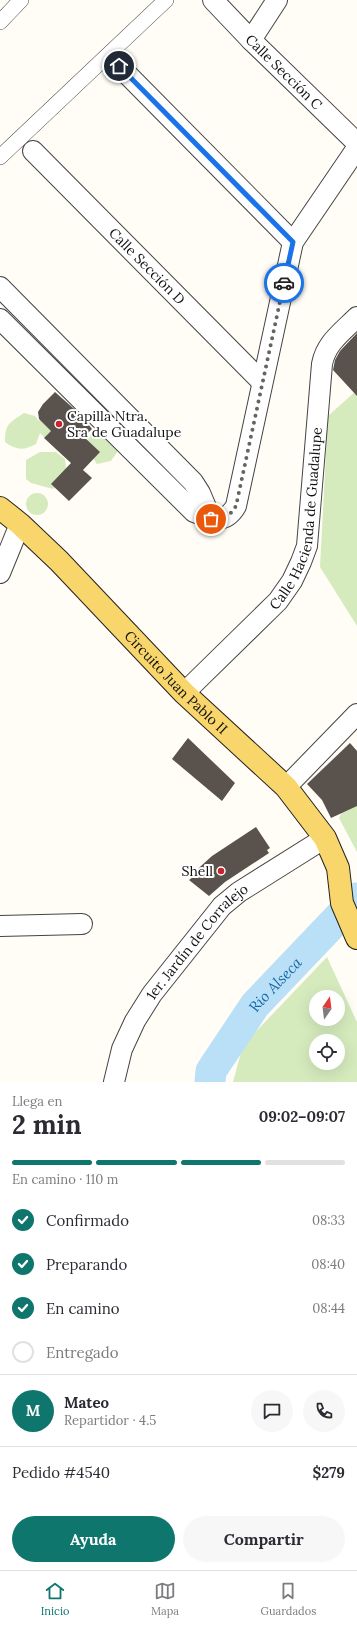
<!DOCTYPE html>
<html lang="es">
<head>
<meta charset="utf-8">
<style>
	body { margin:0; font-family:Lora,serif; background:#f7f7f7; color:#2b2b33; height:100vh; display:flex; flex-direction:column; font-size:15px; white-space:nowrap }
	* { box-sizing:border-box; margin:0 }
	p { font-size:13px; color:#7c7c81 }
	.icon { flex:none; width:22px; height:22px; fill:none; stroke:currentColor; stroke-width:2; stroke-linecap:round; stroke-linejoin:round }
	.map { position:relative; height:1082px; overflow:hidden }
	.side { display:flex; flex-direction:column; background:#fff; flex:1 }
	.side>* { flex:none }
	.needle { width:26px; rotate:14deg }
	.buttons { position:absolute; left:309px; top:990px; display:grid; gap:8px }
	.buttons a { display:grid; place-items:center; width:36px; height:36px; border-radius:50%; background:#fff; box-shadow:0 4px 16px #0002; font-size:20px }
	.pin { position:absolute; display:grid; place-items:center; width:34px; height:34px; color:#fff; margin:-17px; border:2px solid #fff; border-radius:50%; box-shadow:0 1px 4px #0007 }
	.courier { position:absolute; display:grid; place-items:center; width:40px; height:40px; margin:-20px; border:3px solid #1a73e8; border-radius:50%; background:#fff; color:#222; box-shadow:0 1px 5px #0007 }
	.head em { font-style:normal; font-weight:700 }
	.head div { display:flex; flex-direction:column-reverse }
	.head { display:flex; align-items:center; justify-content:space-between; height:68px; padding:0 12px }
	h1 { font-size:26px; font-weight:700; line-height:30px }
	.bar { display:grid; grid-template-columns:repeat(4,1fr); gap:6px 4px; align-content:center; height:48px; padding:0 12px }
	.bar i { height:5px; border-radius:3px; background:#e1e1e2 }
	.bar .current { background:#0f766e }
	.bar p { grid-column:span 4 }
	.line { display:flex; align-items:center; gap:10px; padding:0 12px; border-top:1px solid #e1e1e2 }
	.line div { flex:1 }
	.round { display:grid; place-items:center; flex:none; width:42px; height:42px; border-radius:21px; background:#f7f7f7 }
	ol { padding:0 12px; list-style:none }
	li { display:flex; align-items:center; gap:12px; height:44px }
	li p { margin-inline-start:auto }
	li .icon { padding:4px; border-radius:50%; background:#0f766e; color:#fff; stroke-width:4 }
	li:last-child { color:#7c7c81 }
	li i { width:22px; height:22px; border:2px solid #e1e1e2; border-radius:50% }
	.cta { display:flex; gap:8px; margin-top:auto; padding:8px 12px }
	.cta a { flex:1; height:46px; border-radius:24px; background:#0f766e; color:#fff; font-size:16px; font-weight:700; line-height:46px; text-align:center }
	.cta a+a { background:#f7f7f7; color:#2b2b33 }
	.dock { display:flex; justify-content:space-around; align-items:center; height:56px; border-top:1px solid #e1e1e2; background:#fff; font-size:11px; color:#7c7c81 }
	.dock a { display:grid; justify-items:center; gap:2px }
	.dock .current { color:#0f766e }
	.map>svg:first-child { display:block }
	.green { fill:#d5ebbd; fill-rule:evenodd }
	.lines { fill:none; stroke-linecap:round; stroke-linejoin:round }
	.river { stroke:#b9e0f7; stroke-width:31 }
	.building { fill:#5a524d }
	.pedestrian-casing { stroke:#444; stroke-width:16 }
	.minor-casing { stroke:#444; stroke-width:22 }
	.primary-casing { stroke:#222; stroke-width:24 }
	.pedestrian { stroke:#fff; stroke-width:15 }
	.minor { stroke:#fff; stroke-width:20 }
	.primary { stroke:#f9d66b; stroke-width:22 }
	.done { stroke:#646461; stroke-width:4; stroke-dasharray:0 7.2 }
	.route { stroke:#1a73e8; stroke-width:5 }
	.poi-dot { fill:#c4262e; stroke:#fff; stroke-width:1.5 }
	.labels { text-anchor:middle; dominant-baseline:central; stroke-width:4; stroke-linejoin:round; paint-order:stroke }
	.street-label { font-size:14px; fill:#111; stroke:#fff }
	.poi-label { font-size:14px; fill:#111; stroke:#fff; text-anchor:start }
	.water-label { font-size:15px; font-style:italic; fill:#1768a6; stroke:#fff }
</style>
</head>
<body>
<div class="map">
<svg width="357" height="1082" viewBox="0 0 357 1082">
	<rect width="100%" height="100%" fill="#fffdf5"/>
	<!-- green -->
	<path class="green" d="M357,390V626L320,567L328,416Z
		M24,413L35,416L39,421L40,420L69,449L63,456L40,433L36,444C23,451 16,450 5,442C5,424 9,423 24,413Z
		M99,434L111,439L118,451L111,461L97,464L90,454L86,442L90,435Z
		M40,452H56L65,459L67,478L53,489L31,483L26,479V460Z
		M26 504a11 11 0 1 1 22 0a11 11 0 1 1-22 0Z
		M357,778V852L339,818Z
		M327,957L357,1022V1082H233L243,1045ZM316,997H338V1019H316ZM316,1041H338V1063H316Z"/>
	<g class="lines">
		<!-- river -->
		<path class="river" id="s1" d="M210,1082L211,1071L255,1005L357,898"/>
	</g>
	<!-- building -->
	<path class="building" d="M357,333V396L333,370L335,360L340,351Z
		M55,392L81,415L92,429L84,437L100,452L83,470L92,478L69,501L51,484L71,463L44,438L51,431L39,419L38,412L43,404Z
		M188,738L235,783L222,801L172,759Z
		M350,743L357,751V806L331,818L322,800L307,784Z
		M256,827L270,848L267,850L269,853L225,882L209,896L189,880L193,877L191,875L212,856Z"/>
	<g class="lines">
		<defs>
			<path id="pedestrian" d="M0,22L21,0
				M0,157L166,0"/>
			<g id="minor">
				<path id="s2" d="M213,0L251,40L357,143"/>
				<path d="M251,40L277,0"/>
				<path d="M119,66L293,242"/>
				<path id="s3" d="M33,151L262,382"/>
				<path d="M0,287L193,482L200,493L211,519"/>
				<path d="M0,319L194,512C212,519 225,525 236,506L293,242L357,148"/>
				<path d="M0,573L20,524"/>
				<path id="s4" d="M184,693L278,601L292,581L301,562L307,546L322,364C326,343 342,332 357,317"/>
				<path d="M286,787L357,714"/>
				<path d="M0,926L82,924"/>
				<path id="s5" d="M114,1082L122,1049L135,1021L152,994L222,906L239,892L325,838"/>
			</g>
			<g id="primary">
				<path id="s6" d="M0,508L20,524L59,561L184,693L286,787L325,838L338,868L342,903L357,938"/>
			</g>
		</defs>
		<!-- pedestrian casing -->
		<use href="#pedestrian" class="pedestrian-casing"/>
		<!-- minor casing -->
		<use href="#minor" class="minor-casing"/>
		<!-- primary casing -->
		<use href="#primary" class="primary-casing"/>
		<!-- pedestrian -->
		<use href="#pedestrian" class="pedestrian"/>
		<!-- minor -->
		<use href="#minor" class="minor"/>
		<!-- primary -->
		<use href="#primary" class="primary"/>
	</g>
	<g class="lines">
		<!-- done -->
		<path class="done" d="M211,519C223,520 230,516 236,506L284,283"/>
		<!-- route -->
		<path class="route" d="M119,66L293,242L284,283"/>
	</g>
	<!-- markers -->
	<g class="poi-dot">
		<circle cx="59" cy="424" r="4"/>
		<circle cx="221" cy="871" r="4"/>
	</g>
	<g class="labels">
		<!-- street labels -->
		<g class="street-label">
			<text stroke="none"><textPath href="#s2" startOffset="101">Calle Sección C</textPath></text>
			<text stroke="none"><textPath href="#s3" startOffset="162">Calle Sección D</textPath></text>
			<text stroke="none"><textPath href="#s4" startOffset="218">Calle Hacienda de Guadalupe</textPath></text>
			<text stroke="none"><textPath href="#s6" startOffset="248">Circuito Juan Pablo II</textPath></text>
			<text stroke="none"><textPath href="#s5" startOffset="166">1er. Jardín de Corralejo</textPath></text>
		</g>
		<!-- poi labels -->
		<g class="poi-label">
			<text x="67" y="416">Capilla Ntra.<tspan x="67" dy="16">Sra de Guadalupe</tspan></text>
			<text x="213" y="871" text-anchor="end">Shell</text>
		</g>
		<!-- water labels -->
		<g class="water-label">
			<text stroke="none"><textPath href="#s1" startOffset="119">Rio Alseca</textPath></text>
		</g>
	</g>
</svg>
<div class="buttons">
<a><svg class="needle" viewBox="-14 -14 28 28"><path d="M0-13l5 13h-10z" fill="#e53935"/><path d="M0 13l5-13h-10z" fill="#7c7c81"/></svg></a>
<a><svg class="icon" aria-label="locate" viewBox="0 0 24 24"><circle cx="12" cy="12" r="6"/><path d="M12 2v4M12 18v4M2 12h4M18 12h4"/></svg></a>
</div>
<div class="pin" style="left:211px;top:519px;background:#ea580c"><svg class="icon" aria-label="bag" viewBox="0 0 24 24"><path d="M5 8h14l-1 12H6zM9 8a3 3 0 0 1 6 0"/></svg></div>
<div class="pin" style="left:119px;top:66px;background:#1f2937"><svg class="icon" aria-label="home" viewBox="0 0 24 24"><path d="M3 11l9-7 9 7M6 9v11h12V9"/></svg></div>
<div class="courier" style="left:284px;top:283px"><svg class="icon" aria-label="car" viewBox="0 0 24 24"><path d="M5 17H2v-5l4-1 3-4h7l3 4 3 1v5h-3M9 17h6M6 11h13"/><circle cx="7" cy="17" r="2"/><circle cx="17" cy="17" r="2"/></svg></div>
</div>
<section class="side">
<div class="head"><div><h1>2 min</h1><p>Llega en</p></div><em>09:02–09:07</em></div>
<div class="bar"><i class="current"></i><i class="current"></i><i class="current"></i><i></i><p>En camino · 110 m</p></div>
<ol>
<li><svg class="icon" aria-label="check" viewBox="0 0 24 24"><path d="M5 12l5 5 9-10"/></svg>Confirmado<p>08:33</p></li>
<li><svg class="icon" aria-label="check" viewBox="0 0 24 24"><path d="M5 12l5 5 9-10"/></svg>Preparando<p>08:40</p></li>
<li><svg class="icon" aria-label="check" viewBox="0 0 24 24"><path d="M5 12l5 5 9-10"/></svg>En camino<p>08:44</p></li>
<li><i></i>Entregado</li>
</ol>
<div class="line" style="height:72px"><b class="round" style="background:#0f766e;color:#fff">M</b><div><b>Mateo</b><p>Repartidor · 4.5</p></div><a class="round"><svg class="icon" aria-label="chat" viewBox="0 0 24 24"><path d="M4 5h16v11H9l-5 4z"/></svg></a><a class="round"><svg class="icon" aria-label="phone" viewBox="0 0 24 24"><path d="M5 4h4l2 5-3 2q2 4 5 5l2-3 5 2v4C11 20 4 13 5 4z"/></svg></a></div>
<div class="line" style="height:52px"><div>Pedido #4540</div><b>$279</b></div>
<div class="cta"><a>Ayuda</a><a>Compartir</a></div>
</section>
<nav class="dock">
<a class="current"><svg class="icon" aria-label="home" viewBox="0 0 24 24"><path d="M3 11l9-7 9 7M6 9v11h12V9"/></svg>Inicio</a>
<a><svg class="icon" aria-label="map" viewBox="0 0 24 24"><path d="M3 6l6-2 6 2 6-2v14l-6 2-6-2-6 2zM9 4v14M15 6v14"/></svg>Mapa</a>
<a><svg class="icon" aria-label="saved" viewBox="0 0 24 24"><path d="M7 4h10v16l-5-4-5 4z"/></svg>Guardados</a>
</nav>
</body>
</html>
